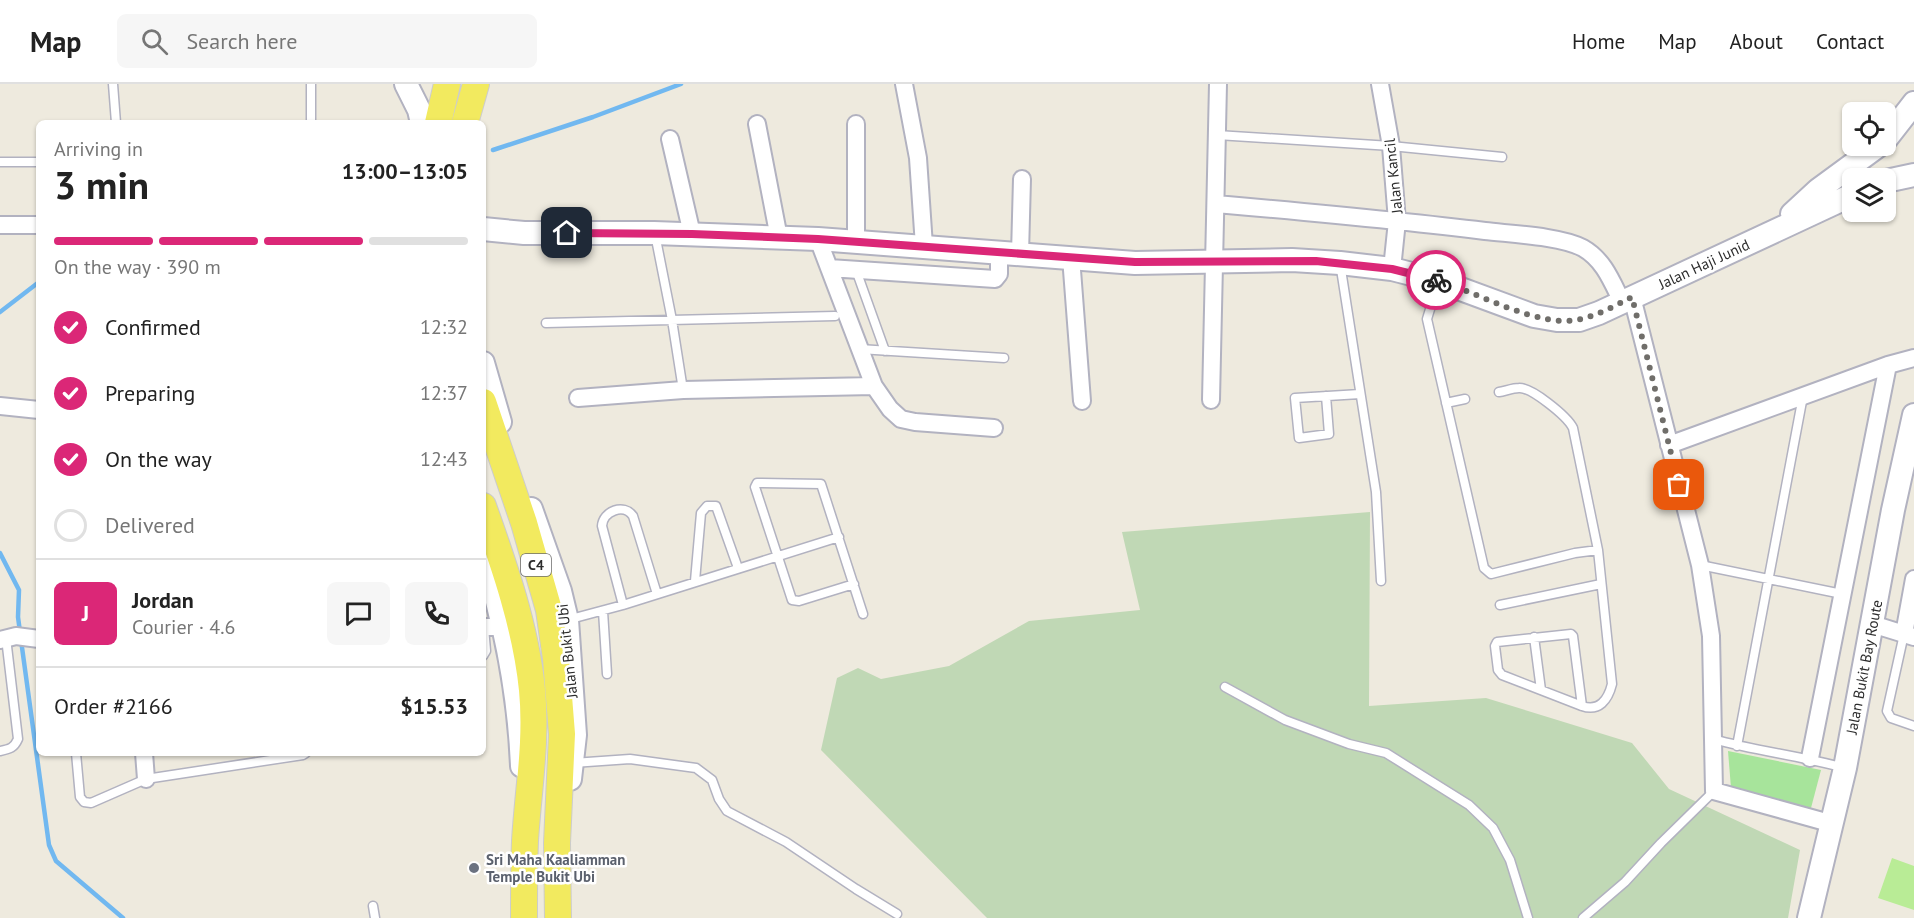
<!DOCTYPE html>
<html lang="en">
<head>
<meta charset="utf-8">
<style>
	body { margin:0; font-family:"PT Sans",sans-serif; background:#f6f6f6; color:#222; height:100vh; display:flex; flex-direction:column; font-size:22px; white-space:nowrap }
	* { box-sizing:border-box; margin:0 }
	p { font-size:20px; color:#767676 }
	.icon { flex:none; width:33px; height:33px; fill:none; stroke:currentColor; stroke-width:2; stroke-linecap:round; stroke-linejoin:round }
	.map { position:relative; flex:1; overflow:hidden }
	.panel { position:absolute; left:36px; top:36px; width:450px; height:636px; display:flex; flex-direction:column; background:#fff; border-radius:9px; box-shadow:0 2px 4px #0004 }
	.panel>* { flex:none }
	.tools { position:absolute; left:1842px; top:18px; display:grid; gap:12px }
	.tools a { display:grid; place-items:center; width:54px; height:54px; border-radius:9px; background:#fff; box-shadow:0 2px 4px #0004; font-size:30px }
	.pin { position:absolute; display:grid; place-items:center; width:51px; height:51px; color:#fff; margin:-26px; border-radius:12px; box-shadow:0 3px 9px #0006 }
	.courier { position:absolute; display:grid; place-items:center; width:60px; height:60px; margin:-30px; border:4px solid #db2777; border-radius:50%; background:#fff; color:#222; box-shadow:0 2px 8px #0007 }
	.summary em { font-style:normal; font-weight:800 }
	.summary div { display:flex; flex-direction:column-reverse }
	.summary { display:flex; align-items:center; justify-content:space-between; height:102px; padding:0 18px }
	h1 { font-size:39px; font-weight:800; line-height:45px }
	.bar { display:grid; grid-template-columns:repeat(4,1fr); gap:9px 6px; align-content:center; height:72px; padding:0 18px }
	.bar i { height:8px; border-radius:4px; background:#e0e0e0 }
	.bar .on { background:#db2777 }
	.bar p { grid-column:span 4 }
	.line { display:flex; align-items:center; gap:15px; padding:0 18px; border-top:2px solid #e0e0e0 }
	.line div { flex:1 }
	.round { display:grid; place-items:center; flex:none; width:63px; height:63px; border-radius:9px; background:#f6f6f6 }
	ol { padding:0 18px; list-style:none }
	li { display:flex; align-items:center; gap:18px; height:66px }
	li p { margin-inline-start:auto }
	li .icon { padding:6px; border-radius:50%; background:#db2777; color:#fff; stroke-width:4 }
	li:last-child { color:#767676 }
	li i { width:33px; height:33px; border:3px solid #e0e0e0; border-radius:50% }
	header { display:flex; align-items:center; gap:36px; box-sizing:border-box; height:84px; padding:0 30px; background:#fff; border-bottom:2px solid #e0e0e0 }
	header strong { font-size:28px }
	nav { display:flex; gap:33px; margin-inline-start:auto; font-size:21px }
	.search { width:420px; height:54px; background:#f6f6f6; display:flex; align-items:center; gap:15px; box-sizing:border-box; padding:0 21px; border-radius:9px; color:#767676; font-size:22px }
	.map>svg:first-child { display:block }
	.green { fill:#a7e49b }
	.cemetery { fill:#c0d8b5 }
	.pitch { fill:#b9ec96 }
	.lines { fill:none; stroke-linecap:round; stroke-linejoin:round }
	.stream { stroke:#71b8f0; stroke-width:4.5 }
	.lane-casing { stroke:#b2b2c0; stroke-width:11 }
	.street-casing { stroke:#b2b2c0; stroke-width:20 }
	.secondary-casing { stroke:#b2b2c0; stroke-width:26 }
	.primary-casing { stroke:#ccc; stroke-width:28 }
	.lane { stroke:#fff; stroke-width:8 }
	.street { stroke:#fff; stroke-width:16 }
	.secondary { stroke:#fff; stroke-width:22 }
	.primary { stroke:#f2ea5f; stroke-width:26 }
	.done { stroke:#706e6a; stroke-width:6; stroke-dasharray:0 10.8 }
	.route { stroke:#db2777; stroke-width:8 }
	.worship-dot { fill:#6b7280; stroke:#fff; stroke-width:2 }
	.labels { text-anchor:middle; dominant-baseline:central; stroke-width:5; stroke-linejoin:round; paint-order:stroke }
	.shield { fill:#fff; stroke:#6b6b6b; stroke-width:1.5 }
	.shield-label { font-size:14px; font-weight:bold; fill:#2c2c2c }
	.street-label { font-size:15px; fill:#2c2c2c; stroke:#fff }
	.worship-label { font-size:15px; font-weight:bold; fill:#5b616d; stroke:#fff; text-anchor:start }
</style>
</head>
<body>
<header>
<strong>Map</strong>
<div class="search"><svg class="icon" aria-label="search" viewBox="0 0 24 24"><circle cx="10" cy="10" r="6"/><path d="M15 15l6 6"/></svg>Search here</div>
<nav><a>Home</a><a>Map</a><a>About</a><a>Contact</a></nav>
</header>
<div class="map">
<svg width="1914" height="834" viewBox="0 0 1914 834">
	<rect width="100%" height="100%" fill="#eeeade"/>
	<!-- green -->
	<path class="green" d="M1728,667L1821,686L1811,724L1731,704Z"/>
	<!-- cemetery -->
	<path class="cemetery" d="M1370,428L1369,622L1486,614L1632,659L1669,705L1800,766L1788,834H987L821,666L837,594L858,584L881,595L949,582L1029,537L1140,526L1122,448Z"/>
	<!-- pitch -->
	<path class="pitch" d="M1892,774L1914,782V826L1878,814Z"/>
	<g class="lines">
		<!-- stream -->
		<path class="stream" d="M493,66L593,33L681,0
			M0,228L39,198
			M0,469L19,506L18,533L20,548
			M21,556L49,761L56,777L123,834"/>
		<defs>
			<path id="lane" d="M113,0L116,39
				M311,0V39
				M1217,51L1391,62L1502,73
				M0,78H39
				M655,150L672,236L683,306
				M1340,179L1376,408L1381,497
				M856,186L885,267
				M1438,199L1427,235L1484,484L1491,490L1575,469L1598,466L1612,600C1608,616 1599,628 1582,622L1502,591L1498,586L1495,562L1497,558L1571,550L1573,552L1582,622
				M546,239L835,232
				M859,265L1004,274
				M1499,308C1505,307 1513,304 1519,304C1531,303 1567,332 1573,344L1598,466
				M1326,312L1329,350L1299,354L1295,314L1360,310
				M1446,319L1465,315
				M1700,481L1842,510
				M695,497L701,429L707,422H716L738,484
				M854,500L799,517L792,516L755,403L757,399L821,400L863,530
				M623,521L602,442C603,427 624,419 633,432L657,510
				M1500,521L1601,500
				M603,527L607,590
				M567,536L623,521L839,453
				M1904,550L1887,627L1891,634L1914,642
				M1534,553L1541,606
				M483,572L486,567L484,543
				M1225,603L1285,636L1349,660L1386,669L1469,721L1493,744L1510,776L1528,834
				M1713,655C1756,667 1801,672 1845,684
				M1737,662L1803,312
				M0,667C10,665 14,664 18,655L6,554
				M76,669L80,713L84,718L91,719L146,695L303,671L306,669
				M573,679L630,675L696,684L712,696L719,715L727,727L786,758L856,805L897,830
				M373,822L375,834
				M1583,834L1625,798L1661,759L1714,707"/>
			<path id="street" d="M904,0L918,74L924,162
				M1380,0L1391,62L1397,137L1392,185
				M757,40L779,154
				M856,40V158
				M670,55L692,150
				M1217,120C1306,128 1396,136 1485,147C1510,150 1561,152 1583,164C1604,176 1612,198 1622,218
				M0,141H39
				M818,155L874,302L890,325L901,335L915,338L994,344
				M1020,170L1022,95
				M1071,173L1082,317
				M829,184L995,195L999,190V169
				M1632,213L1700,481L1711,552L1714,707L1833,740
				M578,314L683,306L874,302
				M1211,316L1218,0
				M0,322L39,326
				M1669,361L1888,281L1914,274
				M1872,540L1914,553
				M483,543H505
				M1904,550L1914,495
				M0,556L16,552L39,555
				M144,669L146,695
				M1810,674L1888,281"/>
			<path id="secondary" d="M406,0L419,26L422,39
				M1886,55L1914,19
				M1886,97L1914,91
				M1792,130L1818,106L1878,62
				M483,145L524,149H654L818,155L1135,179L1292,176L1340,179L1392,185L1439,197L1534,232L1557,236H1579L1599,229L1852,111
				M483,279L500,338
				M531,425L560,507L567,536L575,651L570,695
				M483,469C505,538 519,610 522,682
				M1809,834L1845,684L1893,426L1914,331"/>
			<path id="primary" d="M438,39L447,0
				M465,39L476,0
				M483,318L524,439L549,526L556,575L562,650L557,759L558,834
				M483,422C504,481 526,544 532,606C537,657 528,707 525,757C524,782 524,808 524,834"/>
		</defs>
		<!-- lane casing -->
		<use href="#lane" class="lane-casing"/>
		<!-- street casing -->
		<use href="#street" class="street-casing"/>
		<!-- secondary casing -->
		<use href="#secondary" class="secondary-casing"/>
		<!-- primary casing -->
		<use href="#primary" class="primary-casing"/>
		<!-- lane -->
		<use href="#lane" class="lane"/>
		<!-- street -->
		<use href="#street" class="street"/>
		<!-- secondary -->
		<use href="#secondary" class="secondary"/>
		<!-- primary -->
		<use href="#primary" class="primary"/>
	</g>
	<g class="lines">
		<!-- done -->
		<path class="done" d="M1436,196C1476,207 1540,246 1581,235C1599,231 1616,221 1632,213L1679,401"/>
		<!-- route -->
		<path class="route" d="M567,149L692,150L818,155L1135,178L1316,177L1392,185L1436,196"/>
	</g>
	<!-- markers -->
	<circle class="worship-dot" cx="474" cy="784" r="6"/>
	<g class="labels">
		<!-- shield labels -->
		<rect class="shield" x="521" y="470" width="30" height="22" rx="4.5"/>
		<g class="shield-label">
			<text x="536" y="481">C4</text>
		</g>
		<!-- street labels -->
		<g class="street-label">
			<text transform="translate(1393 92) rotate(-96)">Jalan Kancil</text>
			<text transform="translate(1704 180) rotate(-25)">Jalan Haji Junid</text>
			<text transform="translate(567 567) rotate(-96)">Jalan Bukit Ubi</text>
			<text transform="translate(1864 583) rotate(-79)">Jalan Bukit Bay Route</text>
		</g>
		<!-- worship labels -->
		<g class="worship-label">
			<text x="486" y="775">Sri Maha Kaaliamman<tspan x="486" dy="17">Temple Bukit Ubi</tspan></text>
		</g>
	</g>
</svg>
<div class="tools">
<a><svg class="icon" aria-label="locate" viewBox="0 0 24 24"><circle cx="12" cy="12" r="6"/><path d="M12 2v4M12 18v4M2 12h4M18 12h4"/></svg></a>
<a><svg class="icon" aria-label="layers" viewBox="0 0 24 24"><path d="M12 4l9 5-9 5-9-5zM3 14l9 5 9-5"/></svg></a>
</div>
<div class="pin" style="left:1679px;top:401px;background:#ea580c"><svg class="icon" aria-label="bag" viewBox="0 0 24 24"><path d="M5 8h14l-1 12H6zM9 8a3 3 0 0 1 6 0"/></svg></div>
<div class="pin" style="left:567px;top:149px;background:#1f2937"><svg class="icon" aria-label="home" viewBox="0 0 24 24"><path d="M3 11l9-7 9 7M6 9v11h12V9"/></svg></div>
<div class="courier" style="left:1436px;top:196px"><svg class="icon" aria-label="bike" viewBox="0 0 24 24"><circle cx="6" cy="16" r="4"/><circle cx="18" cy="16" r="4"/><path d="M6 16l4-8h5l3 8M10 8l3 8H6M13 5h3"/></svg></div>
<section class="panel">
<div class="summary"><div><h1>3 min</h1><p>Arriving in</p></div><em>13:00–13:05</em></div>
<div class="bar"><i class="on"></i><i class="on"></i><i class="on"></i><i></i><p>On the way · 390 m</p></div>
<ol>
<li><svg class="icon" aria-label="check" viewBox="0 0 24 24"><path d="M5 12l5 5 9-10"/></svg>Confirmed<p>12:32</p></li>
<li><svg class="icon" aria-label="check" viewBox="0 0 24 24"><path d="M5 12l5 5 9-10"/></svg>Preparing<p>12:37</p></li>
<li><svg class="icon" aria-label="check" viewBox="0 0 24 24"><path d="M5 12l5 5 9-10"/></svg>On the way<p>12:43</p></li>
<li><i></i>Delivered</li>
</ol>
<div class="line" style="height:108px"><b class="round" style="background:#db2777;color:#fff">J</b><div><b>Jordan</b><p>Courier · 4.6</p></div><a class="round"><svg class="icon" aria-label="chat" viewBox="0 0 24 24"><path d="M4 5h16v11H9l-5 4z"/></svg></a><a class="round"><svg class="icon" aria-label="phone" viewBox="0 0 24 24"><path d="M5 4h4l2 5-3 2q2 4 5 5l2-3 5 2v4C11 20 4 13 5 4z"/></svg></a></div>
<div class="line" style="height:78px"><div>Order #2166</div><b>$15.53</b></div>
</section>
</div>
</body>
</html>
